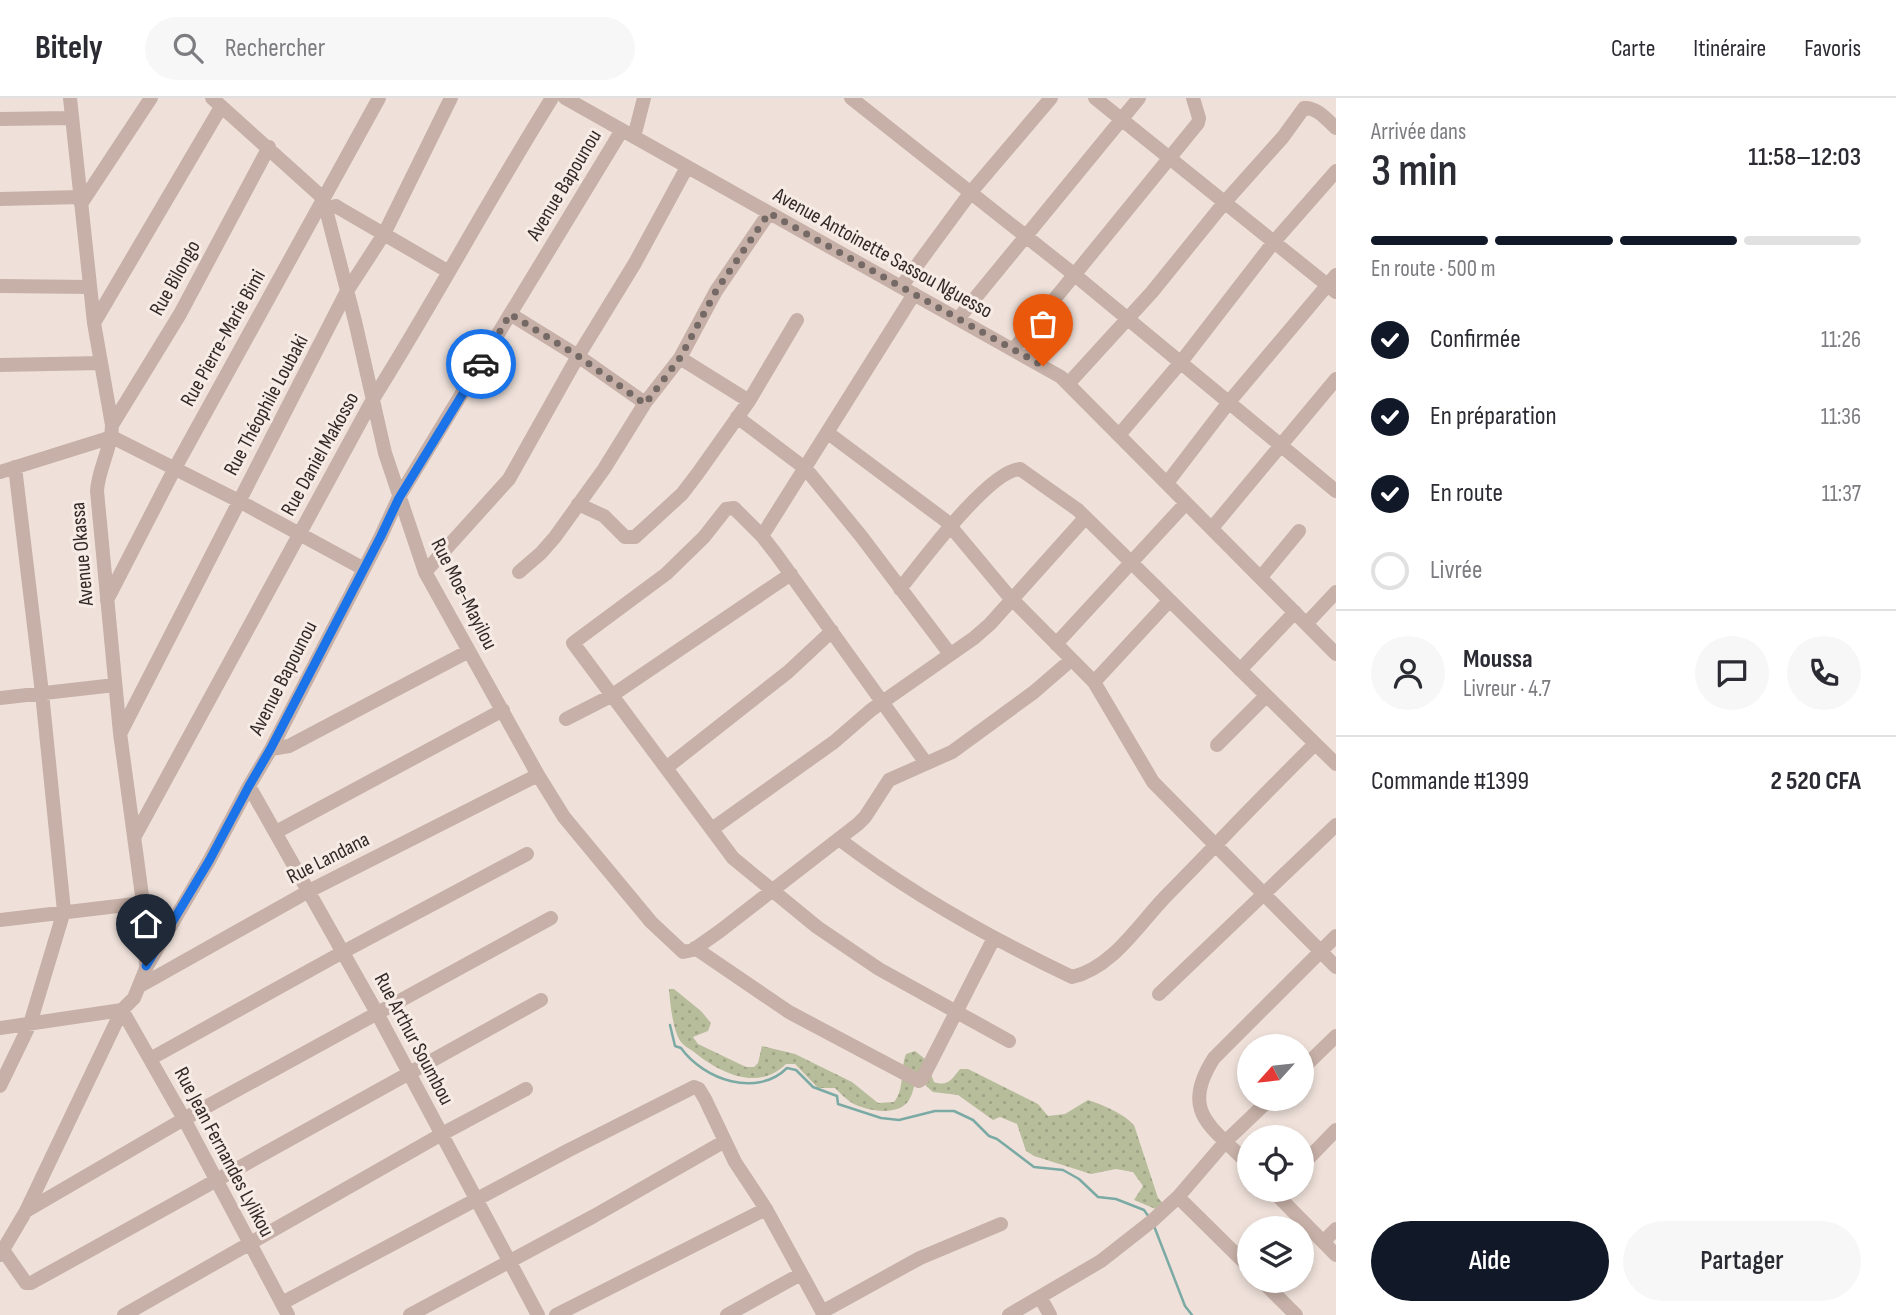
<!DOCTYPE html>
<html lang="fr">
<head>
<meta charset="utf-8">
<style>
	body { margin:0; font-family:"Sofia Sans Condensed",sans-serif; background:#f7f7f7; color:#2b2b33; height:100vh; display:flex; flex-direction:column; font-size:26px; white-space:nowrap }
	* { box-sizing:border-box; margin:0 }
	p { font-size:23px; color:#7c7c81 }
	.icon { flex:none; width:38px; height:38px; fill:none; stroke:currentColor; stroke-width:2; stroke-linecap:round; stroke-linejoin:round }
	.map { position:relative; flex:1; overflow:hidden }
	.panel { display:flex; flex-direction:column; background:#fff; width:560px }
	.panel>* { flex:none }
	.needle { width:46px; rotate:243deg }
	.tools { position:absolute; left:1237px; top:936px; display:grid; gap:14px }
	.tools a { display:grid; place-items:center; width:77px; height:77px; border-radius:50%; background:#fff; box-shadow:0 4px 10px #0003; font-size:35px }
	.pin { position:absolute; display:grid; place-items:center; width:60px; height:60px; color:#fff; margin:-72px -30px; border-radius:50% 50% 50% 0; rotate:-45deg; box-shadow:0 0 7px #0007 }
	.pin .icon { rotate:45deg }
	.courier { position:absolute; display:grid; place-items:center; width:70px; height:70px; margin:-35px; border:5px solid #1a73e8; border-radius:50%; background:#fff; color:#222; box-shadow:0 2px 9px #0007 }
	.overview em { font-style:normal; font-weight:600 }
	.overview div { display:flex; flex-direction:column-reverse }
	.overview { display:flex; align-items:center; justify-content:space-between; height:119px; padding:0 35px }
	h1 { font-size:46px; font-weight:600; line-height:52px }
	.bar { display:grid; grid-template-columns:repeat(4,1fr); gap:10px 7px; align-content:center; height:84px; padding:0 35px }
	.bar i { height:9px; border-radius:5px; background:#e1e1e2 }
	.bar .current { background:#111827 }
	.bar p { grid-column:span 4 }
	.line { display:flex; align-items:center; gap:18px; padding:0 35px; border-top:2px solid #e1e1e2 }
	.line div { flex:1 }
	.round { display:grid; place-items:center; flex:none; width:74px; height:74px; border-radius:37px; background:#f7f7f7 }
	ol { padding:0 35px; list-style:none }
	li { display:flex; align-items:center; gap:21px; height:77px }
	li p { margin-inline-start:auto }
	li .icon { padding:7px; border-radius:50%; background:#111827; color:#fff; stroke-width:4 }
	li:last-child { color:#7c7c81 }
	li i { width:38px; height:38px; border:4px solid #e1e1e2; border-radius:50% }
	.cta { display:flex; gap:14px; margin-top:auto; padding:14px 35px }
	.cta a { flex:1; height:80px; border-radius:42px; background:#111827; color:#fff; font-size:28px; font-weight:600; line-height:80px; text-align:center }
	.cta a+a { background:#f7f7f7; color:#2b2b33 }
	header { display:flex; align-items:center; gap:42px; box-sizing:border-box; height:98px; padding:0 35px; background:#fff; border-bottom:2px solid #e1e1e2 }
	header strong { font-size:33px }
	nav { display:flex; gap:38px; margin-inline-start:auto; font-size:24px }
	.search { width:490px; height:63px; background:#f7f7f7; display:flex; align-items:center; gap:18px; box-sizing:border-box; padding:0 24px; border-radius:38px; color:#7c7c81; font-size:26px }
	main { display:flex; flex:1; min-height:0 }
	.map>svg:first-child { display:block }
	.grass { fill:url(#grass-dots) }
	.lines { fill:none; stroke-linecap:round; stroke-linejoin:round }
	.stream { stroke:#7baaa4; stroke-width:2.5 }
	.minor { stroke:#c6b0a7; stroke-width:14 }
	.done { stroke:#756966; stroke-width:7; stroke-dasharray:0 12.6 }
	.route { stroke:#1a73e8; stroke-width:9 }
	.labels { text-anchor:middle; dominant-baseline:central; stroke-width:6; stroke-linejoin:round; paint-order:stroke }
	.street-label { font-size:21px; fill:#332927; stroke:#f7ece5 }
</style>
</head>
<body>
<header>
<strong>Bitely</strong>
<div class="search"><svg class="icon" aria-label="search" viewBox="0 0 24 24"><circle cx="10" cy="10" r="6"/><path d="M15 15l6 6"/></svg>Rechercher</div>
<nav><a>Carte</a><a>Itinéraire</a><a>Favoris</a></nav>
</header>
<main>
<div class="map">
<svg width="1336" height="1217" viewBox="0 0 1336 1217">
	<defs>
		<pattern id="grass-dots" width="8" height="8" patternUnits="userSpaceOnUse" patternTransform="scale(1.75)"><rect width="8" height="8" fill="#b7bd9b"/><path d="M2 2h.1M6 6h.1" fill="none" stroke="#9ea286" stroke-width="1.8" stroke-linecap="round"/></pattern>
	</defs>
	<rect width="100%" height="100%" fill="#efe1da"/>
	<!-- grass -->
	<path class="grass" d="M669,891H674L701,913L711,925L708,933L693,939L698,946L746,969H754L758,965L762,948L795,956L852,984L878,1005L894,1004C905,991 900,971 906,956L915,953L925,961L934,984C948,989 952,981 960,971H968L1038,1006L1048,1018L1065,1016L1088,1002C1103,1007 1123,1015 1134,1027L1158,1100L1164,1106L1158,1112L1134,1102L1143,1088L1133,1074L1116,1071L1091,1076L1034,1058L1026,1053L1017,1026L1000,1019L993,1022L958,997L933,994L926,988L925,979L916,981C914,987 913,996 909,1002C899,1019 866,1013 852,1005C846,1001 840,995 835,990H818L795,966H786C758,994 720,975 694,954C690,951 684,948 681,944C673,934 670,905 669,891Z"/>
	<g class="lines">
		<!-- stream -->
		<path class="stream" d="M670,927L675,948L681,950C704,982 757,1000 787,970L796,972L813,989L837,998L838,1006L881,1020L899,1022L935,1013H954L973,1022L989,1038L997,1041L1034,1069L1063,1072L1079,1081L1098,1099L1116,1101L1144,1112L1149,1119
			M1154,1128L1185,1208L1192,1217"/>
		<!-- minor -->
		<path class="minor" d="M70,0L94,225L112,327C112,350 98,371 97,393L120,635L143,805L146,866
			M212,0L323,100L355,223L385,355L425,474L538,677L564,719L651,824L683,854L693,852L720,833L858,726L865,719L889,682L952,654L1034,594L1071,562
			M565,0L1061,279L1336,556
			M851,0L1076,178L1336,393
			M1095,0L1336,194
			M0,21L72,20
			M634,39L644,0
			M0,101L81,99
			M81,106L151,0
			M326,111L336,108L339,110L449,174
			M0,188L90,189
			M901,189L971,94L1051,0
			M510,216L578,258L645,305
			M958,221L1139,0
			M94,225L221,9
			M1013,252L1198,25L1199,20L1193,0
			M680,260L749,303
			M0,267L101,265
			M1068,286L1152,194L1224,105L1283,39L1304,10C1317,9 1327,22 1336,30
			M737,319L806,371L861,438L950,556
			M112,327L180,216L269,49
			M828,335L946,423L1007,496L1094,584L1153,684L1336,869
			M1119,337L1181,264L1273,145L1336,73
			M112,339L239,403L364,471
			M0,374L112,339
			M1167,385L1229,304L1336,177
			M578,406L604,418L625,439H635L682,396L698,375L749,303L797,222
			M1212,430L1336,281
			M762,438L914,196
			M425,474L509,381L578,258L635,165L687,69
			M519,474L541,455L555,439L604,371L645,305L680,260L716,193L769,115
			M1261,479L1299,433
			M900,491C921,465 989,372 1020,371L1078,412L1336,666
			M107,502L175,370L379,0
			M1306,526L1336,494
			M1056,546L1186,405
			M1240,572L1295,514
			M1094,584L1169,503
			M0,600L115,587
			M566,621L611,598L791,476
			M121,634L347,193L384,136L451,0
			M1217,647L1266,598
			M271,651L289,648L469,553
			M926,665L776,456L762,438L734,410L726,411L704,439L666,476L573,545L733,760L817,829L879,871L1009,943
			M666,670L788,574L832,533
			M249,688L377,915L538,1217
			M712,731L834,644L871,612L974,540L990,526L1085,420
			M276,734L503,612
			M135,738L373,301C435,202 490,99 552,0
			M839,741C911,796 990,840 1072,879C1113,870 1140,824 1168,796C1217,746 1265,695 1315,646
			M0,822L143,805
			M695,850L789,914L919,983L922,981L994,840
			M140,888L309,793L538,677
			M1159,896L1336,727
			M0,930L122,912L184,1021L288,1217
			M150,961L343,854L527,756
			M1302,971L1336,938
			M0,988L30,926L64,813L42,595L15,369
			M1302,1067L1336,1032
			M1250,1068C1214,1029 1178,1016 1214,960L1336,838
			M1272,1092L1336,1157
			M1178,1099L1250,1170
			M26,1113L184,1021L551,820
			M1324,1143L1336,1131
			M3,1152L26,1185H31L541,902
			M0,1157L26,1113L122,912L134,900L147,868L209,763L249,688L271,651L381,438L399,399L622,32
			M1262,1183L1296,1217
			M1040,1199L1050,1217
			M282,1205L569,1052L694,989L699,991L705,1001L735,1064L766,1111L824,1217
			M822,1214L920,1160L1001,1126
			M124,1217L442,1036L526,991
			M410,1217L594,1118L725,1043
			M556,1217L766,1111
			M727,1217L801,1176
			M1009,1217L1101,1163L1152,1123L1178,1099L1226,1043L1270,1001"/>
	</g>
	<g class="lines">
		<!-- done -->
		<path class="done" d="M481,266L510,216L578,258L645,306L680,260L716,193L769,115L1043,268"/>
		<!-- route -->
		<path class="route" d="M146,868L209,763L249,688L271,650L381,438L399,400L481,266"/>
	</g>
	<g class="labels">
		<!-- street labels -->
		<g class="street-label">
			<text transform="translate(564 87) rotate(-59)">Avenue Bapounou</text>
			<text transform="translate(883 155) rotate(29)">Avenue Antoinette Sassou Nguesso</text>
			<text transform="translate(175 180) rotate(-61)">Rue Bilongo</text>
			<text transform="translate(223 240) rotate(-61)">Rue Pierre-Marie Bimi</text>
			<text transform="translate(266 307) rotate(-62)">Rue Théophile Loubaki</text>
			<text transform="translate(320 356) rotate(-61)">Rue Daniel Makosso</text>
			<text transform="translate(82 456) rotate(-95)">Avenue Okassa</text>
			<text transform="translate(464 496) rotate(63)">Rue Moe-Mayilou</text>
			<text transform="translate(283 580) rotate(-63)">Avenue Bapounou</text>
			<text transform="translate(328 760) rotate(-27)">Rue Landana</text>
			<text transform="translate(414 941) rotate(62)">Rue Arthur Soumbou</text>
			<text transform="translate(224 1054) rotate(62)">Rue Jean Fernandes Lylikou</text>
		</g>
	</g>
</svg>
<div class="tools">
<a><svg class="needle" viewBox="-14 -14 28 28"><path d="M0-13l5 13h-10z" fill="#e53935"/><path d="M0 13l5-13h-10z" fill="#7c7c81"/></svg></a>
<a><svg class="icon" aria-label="locate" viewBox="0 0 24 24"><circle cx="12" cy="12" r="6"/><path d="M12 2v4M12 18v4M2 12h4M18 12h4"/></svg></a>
<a><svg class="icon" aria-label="layers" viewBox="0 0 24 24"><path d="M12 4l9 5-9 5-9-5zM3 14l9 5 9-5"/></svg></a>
</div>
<div class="pin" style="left:1043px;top:268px;background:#ea580c"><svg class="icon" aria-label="bag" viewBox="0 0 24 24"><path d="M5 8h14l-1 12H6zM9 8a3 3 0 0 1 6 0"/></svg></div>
<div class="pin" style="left:146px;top:868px;background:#1f2937"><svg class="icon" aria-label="home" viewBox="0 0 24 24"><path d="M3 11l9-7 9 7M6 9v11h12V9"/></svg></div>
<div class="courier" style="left:481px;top:266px"><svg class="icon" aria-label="car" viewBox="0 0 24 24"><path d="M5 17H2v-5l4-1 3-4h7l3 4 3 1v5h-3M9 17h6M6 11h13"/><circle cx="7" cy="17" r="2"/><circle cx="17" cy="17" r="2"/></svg></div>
</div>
<section class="panel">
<div class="overview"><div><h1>3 min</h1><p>Arrivée dans</p></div><em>11:58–12:03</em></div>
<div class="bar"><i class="current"></i><i class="current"></i><i class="current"></i><i></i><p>En route · 500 m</p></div>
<ol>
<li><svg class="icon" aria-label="check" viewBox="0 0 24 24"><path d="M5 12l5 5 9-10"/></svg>Confirmée<p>11:26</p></li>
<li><svg class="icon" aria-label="check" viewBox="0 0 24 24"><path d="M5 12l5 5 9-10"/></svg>En préparation<p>11:36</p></li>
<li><svg class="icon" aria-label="check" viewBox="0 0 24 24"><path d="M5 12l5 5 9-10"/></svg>En route<p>11:37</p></li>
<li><i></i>Livrée</li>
</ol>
<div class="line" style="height:126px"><a class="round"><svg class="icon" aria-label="person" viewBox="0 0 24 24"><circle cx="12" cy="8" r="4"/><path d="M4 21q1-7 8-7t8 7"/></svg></a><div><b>Moussa</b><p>Livreur · 4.7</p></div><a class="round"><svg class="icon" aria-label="chat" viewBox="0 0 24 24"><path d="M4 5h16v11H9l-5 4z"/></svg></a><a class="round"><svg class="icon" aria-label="phone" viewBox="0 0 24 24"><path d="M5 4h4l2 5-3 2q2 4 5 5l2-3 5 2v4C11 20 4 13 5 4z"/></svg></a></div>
<div class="line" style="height:91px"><div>Commande #1399</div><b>2 520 CFA</b></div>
<div class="cta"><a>Aide</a><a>Partager</a></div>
</section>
</main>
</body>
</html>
